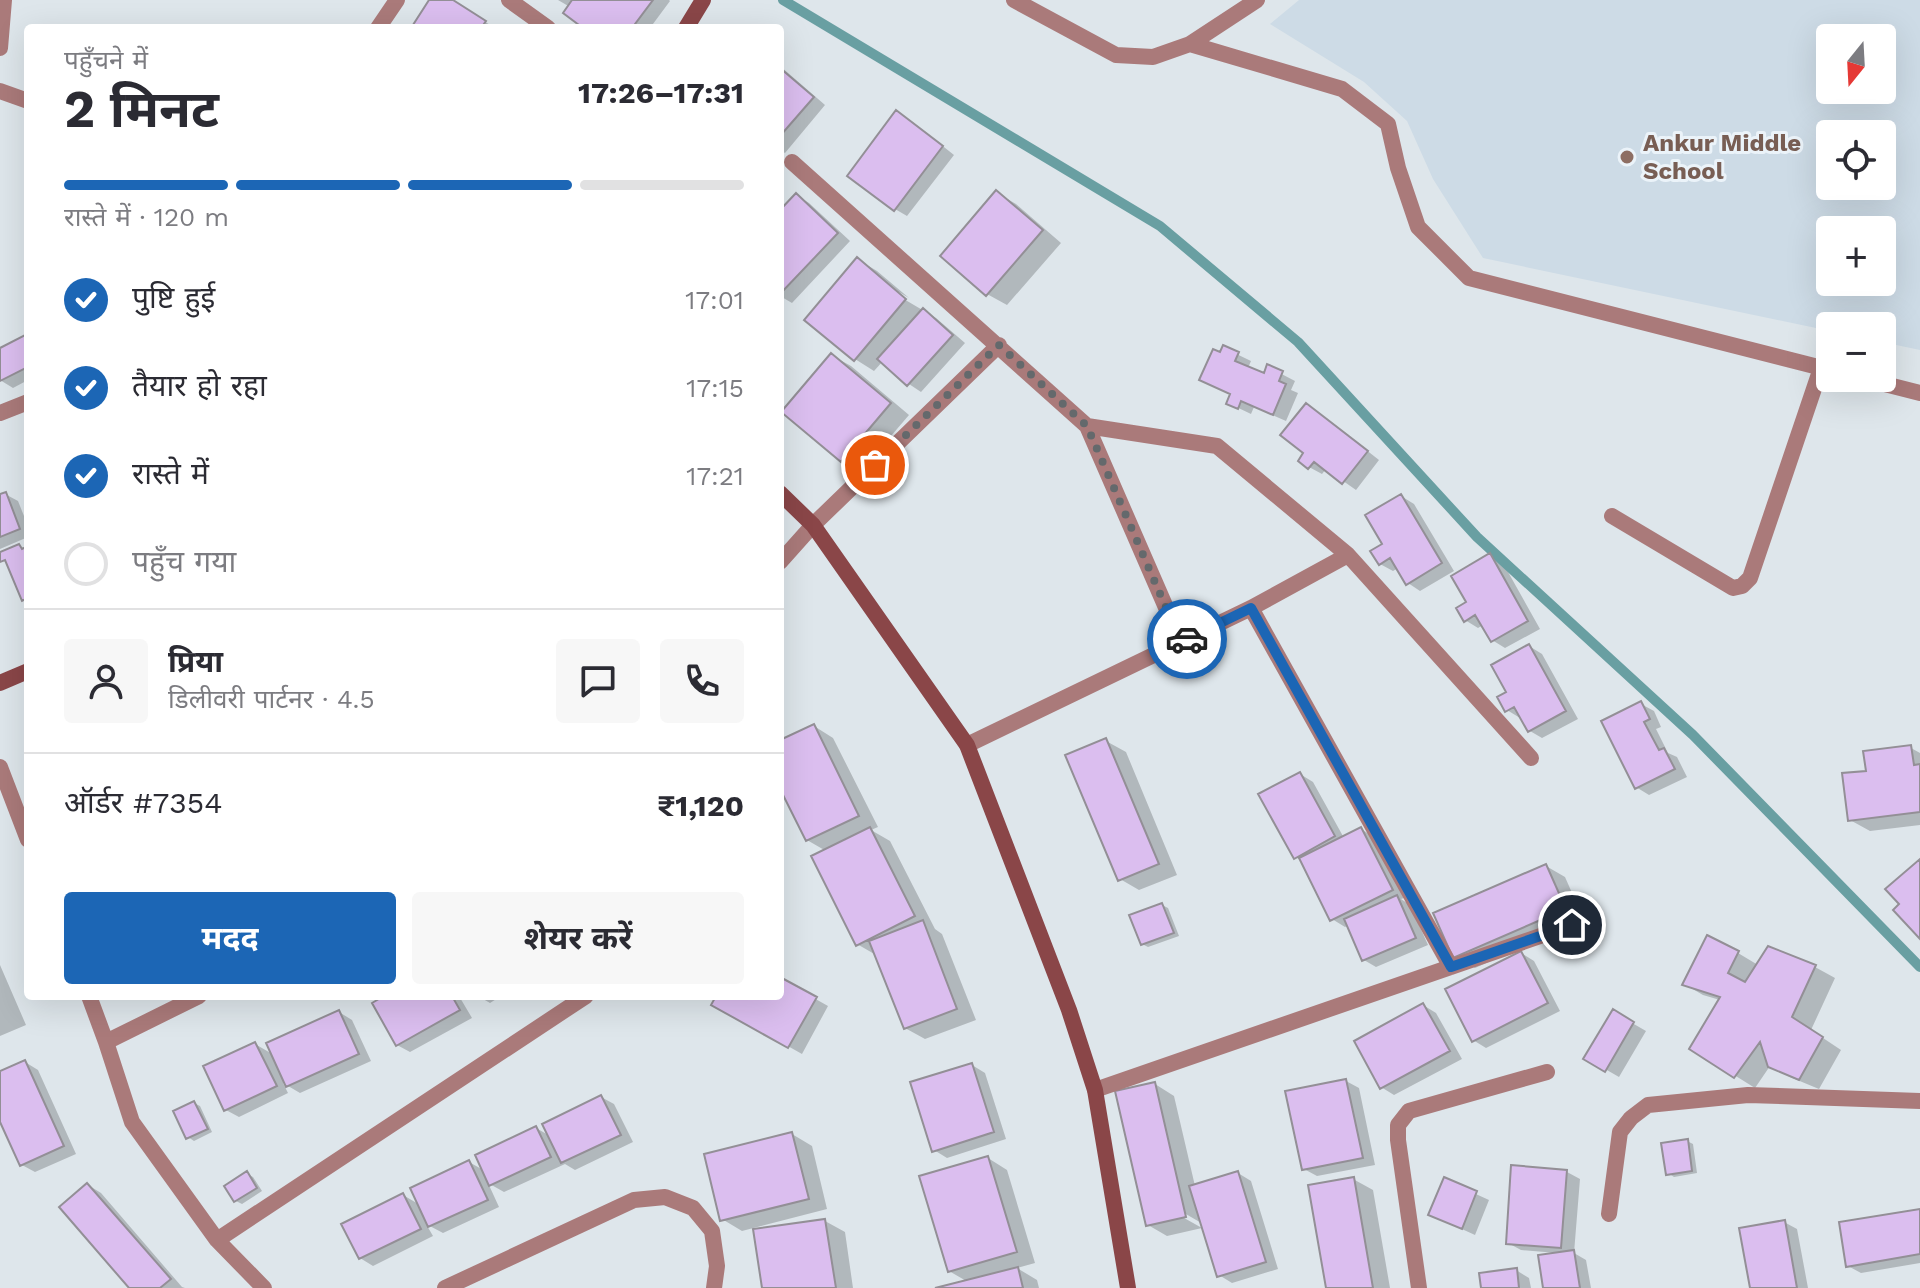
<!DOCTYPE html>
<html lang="hi">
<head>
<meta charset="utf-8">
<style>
	body { margin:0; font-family:"Work Sans","Noto Sans Devanagari",sans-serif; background:#f7f7f7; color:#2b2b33; height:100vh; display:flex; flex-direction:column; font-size:30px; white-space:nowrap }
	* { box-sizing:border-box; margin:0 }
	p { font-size:26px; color:#7c7c81 }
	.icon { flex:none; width:44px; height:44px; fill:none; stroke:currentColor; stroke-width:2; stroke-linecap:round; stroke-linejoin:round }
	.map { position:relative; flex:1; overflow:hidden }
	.side { position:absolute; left:24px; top:24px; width:760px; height:976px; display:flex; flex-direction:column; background:#fff; border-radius:8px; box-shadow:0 8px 32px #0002 }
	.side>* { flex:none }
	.needle { width:52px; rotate:198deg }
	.tools { position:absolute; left:1816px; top:24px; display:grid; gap:16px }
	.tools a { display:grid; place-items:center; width:80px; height:80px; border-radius:8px; background:#fff; box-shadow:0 8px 32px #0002; font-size:40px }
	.pin { position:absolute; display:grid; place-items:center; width:68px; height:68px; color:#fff; margin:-34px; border:4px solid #fff; border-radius:50%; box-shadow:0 2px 8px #0007 }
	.courier { position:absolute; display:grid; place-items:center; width:80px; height:80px; margin:-40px; border:6px solid #1c66b5; border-radius:50%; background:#fff; color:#222; box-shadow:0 2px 10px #0007 }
	.headline em { font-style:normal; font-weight:700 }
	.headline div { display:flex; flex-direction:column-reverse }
	.headline { display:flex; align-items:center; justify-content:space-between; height:136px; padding:0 40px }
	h1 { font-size:52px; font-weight:700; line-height:60px }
	.bar { display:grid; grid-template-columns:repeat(4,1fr); gap:12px 8px; align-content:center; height:96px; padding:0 40px }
	.bar i { height:10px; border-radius:6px; background:#e1e1e2 }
	.bar .on { background:#1c66b5 }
	.bar p { grid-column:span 4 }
	.line { display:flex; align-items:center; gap:20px; padding:0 40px; border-top:2px solid #e1e1e2 }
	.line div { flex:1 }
	.round { display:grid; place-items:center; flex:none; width:84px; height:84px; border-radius:8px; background:#f7f7f7 }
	ol { padding:0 40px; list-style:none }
	li { display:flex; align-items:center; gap:24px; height:88px }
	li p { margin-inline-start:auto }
	li .icon { padding:8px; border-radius:50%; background:#1c66b5; color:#fff; stroke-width:4 }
	li:last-child { color:#7c7c81 }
	li i { width:44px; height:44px; border:4px solid #e1e1e2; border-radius:50% }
	.cta { display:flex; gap:16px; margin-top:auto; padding:16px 40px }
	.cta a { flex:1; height:92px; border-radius:8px; background:#1c66b5; color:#fff; font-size:32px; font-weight:700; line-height:92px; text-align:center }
	.cta a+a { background:#f7f7f7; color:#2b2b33 }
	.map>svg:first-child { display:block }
	.built { fill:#cddbe6; fill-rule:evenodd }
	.shadow { fill:#0003 }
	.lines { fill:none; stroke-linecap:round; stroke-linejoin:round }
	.stream { stroke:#699fa2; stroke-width:10 }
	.building { fill:#dbbeef; stroke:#938f96; stroke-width:2 }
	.street { stroke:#aa7a7a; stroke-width:16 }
	.secondary { stroke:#8a4648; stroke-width:16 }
	.done { stroke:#64696c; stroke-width:8; stroke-dasharray:0 14.4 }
	.route { stroke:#1c66b5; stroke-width:10 }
	.education-dot { fill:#8d6e63; stroke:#ebf3f9; stroke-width:3 }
	.labels { text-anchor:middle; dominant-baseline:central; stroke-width:6; stroke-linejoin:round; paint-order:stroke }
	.education-label { font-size:24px; font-weight:bold; fill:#785e54; stroke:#ebf3f9; text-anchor:start }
</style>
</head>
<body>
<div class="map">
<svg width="1920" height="1288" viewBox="0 0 1920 1288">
	<rect width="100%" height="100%" fill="#dee6eb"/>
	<!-- built -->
	<path class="built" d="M1299,0H1920V350L1882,342V326H1830V331L1483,258L1433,179L1407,121L1364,82L1270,24ZM1830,38H1882V90H1830ZM1830,134H1882V186H1830ZM1830,230H1882V282H1830Z"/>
	<!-- shadow -->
	<path class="shadow" d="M432,0H450L495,28H414Z
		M558,0H669L670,1L650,28H586L570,7Z
		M780,66L825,105L785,153L780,150Z
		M897,113L910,120L954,155L907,216L895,209Z
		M997,193L1016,204L1061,243L1007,305L987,294Z
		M796,195L809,203L850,241L792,303L780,296V212Z
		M857,259L877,271L909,298L899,292L897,295L936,318L965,343L921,392L909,384L883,361L874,371L855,359Z
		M27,336L28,380L13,388L0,380V350Z
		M1224,348L1251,361L1248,368L1265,375L1268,367L1295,381L1291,390L1298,393L1286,421L1254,407L1251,414L1228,403L1232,394L1221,355Z
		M831,355L851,366L909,415L861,471L842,460Z
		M1306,405L1319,413L1379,460L1356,490L1326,469L1322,474L1309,467L1306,453Z
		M5,494L18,501L28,526V537L0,549V496Z
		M1401,496L1414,504L1454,571L1420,591L1408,583L1398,568L1393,571L1380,564L1384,545Z
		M1490,556L1503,563L1540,629L1505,648L1492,640L1483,625L1478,628L1465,620L1469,603Z
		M1529,646L1542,654L1578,719L1542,738L1530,731L1522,717L1520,718L1507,710L1508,693Z
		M1641,704L1654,711L1661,727L1656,729L1668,753L1677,757L1687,777L1649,795L1636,787Z
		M814,726L833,738L878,827L871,830L890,841L935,929L942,934L976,1020L925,1039L905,1028L876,955L857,944L826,851L807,840L780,785V743Z
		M1106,741L1126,752L1177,875L1139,890L1120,879Z
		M1911,748L1920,753V825L1870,831L1850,820L1868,773Z
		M1300,774L1313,782L1344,838L1361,829L1374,837L1404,898L1401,899L1410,905L1428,945L1376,967L1364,960L1349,925L1345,927L1332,919L1303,861L1295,857Z
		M1546,866L1565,877L1584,920L1475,968L1455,957Z
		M1162,905L1168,908L1179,936L1148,947L1142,944Z
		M1521,953L1534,961L1560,1011L1486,1048L1473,1040Z
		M1738,953L1758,965L1815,967L1835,978L1811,1030L1841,1050L1819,1089L1790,1077L1770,1066L1755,1088L1691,1048L1720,1000L1703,995L1684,984Z
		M0,965L26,1025L0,1036Z
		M780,979L828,1006L802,1054L713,1004L718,996H780Z
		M388,996H459L472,1018L410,1052L397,1045Z
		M478,996H501L490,1003Z
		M1423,1005L1436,1013L1462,1059L1394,1095L1381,1087Z
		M339,1012L352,1020L371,1061L300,1093L283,1083L288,1093L239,1117L226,1110L255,1044L274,1055Z
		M1613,1012L1646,1031L1619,1077L1586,1058Z
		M25,1062L38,1070L76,1154L35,1172L22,1165L0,1117V1074Z
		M972,1065L985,1073L1006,1139L947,1158L934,1150Z
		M1346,1081L1359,1088L1375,1165L1317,1176L1304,1169Z
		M1155,1084L1174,1096L1195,1186L1238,1173L1251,1181L1278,1269L1232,1283L1219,1275L1203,1224L1179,1210L1177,1214L1202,1228L1167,1236L1148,1225Z
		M601,1097L614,1104L633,1142L575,1170L565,1164L504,1192L488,1183L499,1207L443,1233L426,1224L433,1236L373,1266L360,1258L403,1195L420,1205L469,1162L485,1171L536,1128L550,1136Z
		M194,1103L200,1106L212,1132L194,1141L188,1137Z
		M792,1134L812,1146L827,1209L742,1231L722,1219Z
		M1687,1141L1693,1144L1697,1173L1674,1177L1668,1173Z
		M988,1158L1007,1170L1035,1263L1017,1268L1037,1280L1039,1288H943L968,1282L949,1271Z
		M1567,1172L1580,1179L1574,1253L1586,1260L1591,1288H1545L1557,1253L1521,1250L1508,1243Z
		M247,1174L253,1177L262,1191L242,1204L236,1201Z
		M1353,1179L1373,1190L1390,1288H1328Z
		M1445,1180L1489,1200L1475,1235L1431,1215Z
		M88,1185L101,1193L182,1287L185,1288H132Z
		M1920,1211V1263L1861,1273L1848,1266Z
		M825,1221L845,1232L853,1288H764Z
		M1784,1222L1797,1229L1808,1288H1752Z
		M1516,1270L1529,1278L1531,1288H1483Z"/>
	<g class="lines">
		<!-- stream -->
		<path class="stream" d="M783,0L1160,226L1298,342L1477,537L1693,735L1920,967"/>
	</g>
	<!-- building -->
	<path class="building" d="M429,0H453L486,21L481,28H411Z
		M572,0H653L632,28H583L563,13Z
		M780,68L814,97L780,136Z
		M896,110L943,146L894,211L847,176Z
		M996,190L1043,230L986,296L940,256Z
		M796,193L838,233L780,294V210Z
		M857,257L906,299L854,361L804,320Z
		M923,308L953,335L907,386L877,359Z
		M27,334L28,367L0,381V348Z
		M1223,345L1239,352L1235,361L1264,373L1267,364L1283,371L1279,381L1286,384L1273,415L1241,401L1238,409L1226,404L1230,394L1199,380L1213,349L1220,352Z
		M831,353L891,403L841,462L781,412Z
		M1306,403L1368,451L1342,484L1314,462L1308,469L1298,461L1303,453L1280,435Z
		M6,492L20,529L0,537V494Z
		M1401,494L1442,563L1406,585L1390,558L1379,565L1370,551L1382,544L1365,515Z
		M19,544L22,549L28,546V598L22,601L5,560L0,562V552Z
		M1490,553L1528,621L1491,642L1475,615L1464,622L1456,608L1466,602L1451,576Z
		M1529,644L1566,711L1528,732L1514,707L1505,712L1497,697L1506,692L1491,665Z
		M1641,701L1650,719L1644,722L1659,750L1664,748L1675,769L1635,789L1601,721Z
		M814,724L859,816L806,841L780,789V740Z
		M1106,738L1159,864L1118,881L1065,755Z
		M1911,745L1914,765L1920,764V812L1848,821L1842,773L1866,771L1863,751Z
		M1300,772L1335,836L1294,859L1258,794Z
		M870,827L915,916L856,946L811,856Z
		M1361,827L1393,890L1330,921L1299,858Z
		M1920,859V939L1893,910L1899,904L1885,889Z
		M1546,864L1566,909L1453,958L1433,913Z
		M1397,895L1416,938L1362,961L1344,919Z
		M1162,903L1174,933L1141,945L1129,915Z
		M923,920L957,1009L904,1029L869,941Z
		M1707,935L1739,951L1728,973L1745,982L1768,946L1816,965L1792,1017L1823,1037L1799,1080L1768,1067L1760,1042L1734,1078L1689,1049L1720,997L1682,985Z
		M1521,951L1548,1003L1472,1042L1445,989Z
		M780,977L817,997L788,1048L711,1005L716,996H780Z
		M384,996H452L460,1010L396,1046L372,1003Z
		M1423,1003L1450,1051L1380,1089L1354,1041Z
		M1613,1009L1634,1022L1605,1072L1583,1059Z
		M339,1010L359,1054L286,1087L266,1043Z
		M255,1042L277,1086L224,1111L203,1066Z
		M25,1060L64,1146L20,1166L0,1122V1071Z
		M972,1063L994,1132L932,1152L910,1082Z
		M1346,1079L1363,1158L1302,1170L1285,1091Z
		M1155,1082L1186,1217L1146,1226L1115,1091Z
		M601,1095L621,1135L561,1163L542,1124Z
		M194,1101L208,1129L186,1139L173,1111Z
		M536,1126L551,1157L489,1186L475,1155Z
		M792,1132L809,1199L720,1221L704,1154Z
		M1688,1139L1692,1171L1666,1175L1661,1143Z
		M988,1156L1017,1252L948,1272L919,1176Z
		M469,1160L488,1200L428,1227L410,1188Z
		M1511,1165L1567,1170L1561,1248L1506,1244Z
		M247,1171L257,1188L234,1202L224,1186Z
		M1238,1171L1266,1262L1217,1277L1189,1186Z
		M1354,1177L1373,1288H1326L1308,1185Z
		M1444,1177L1477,1191L1462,1229L1428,1215Z
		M87,1183L171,1279L160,1288H129L59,1207Z
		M403,1193L421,1229L359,1259L341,1224Z
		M1920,1209V1254L1846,1267L1839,1222Z
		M825,1219L836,1288H762L753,1229Z
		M1785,1220L1797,1288H1750L1739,1228Z
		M1574,1250L1580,1288H1543L1538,1255Z
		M1018,1267L1023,1288H935Z
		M1517,1268L1519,1288H1481L1479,1273Z"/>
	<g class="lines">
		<!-- street -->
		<path class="street" d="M509,0L548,28
			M1014,0L1116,55L1153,57L1190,44L1257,0
			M378,28L397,0
			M1190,44L1342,89L1388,124L1398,168L1418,227L1469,278L1830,370
			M0,48L4,0
			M0,91L28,101
			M792,162L1087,426L1181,642
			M1861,378L1920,393
			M0,413L28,402
			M1087,426L1217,446L1348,555L1531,758
			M1612,516L1733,588L1742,586L1750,578L1821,368
			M780,562L813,525L999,345
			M1251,608L1451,967
			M967,745L1251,608L1348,555
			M0,767L28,840
			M89,996L106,1042L132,1122L217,1240L264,1288
			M106,1042L199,996
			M1095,1090L1572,925
			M1609,1214L1620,1132L1631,1118L1648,1105L1748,1095L1920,1101
			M217,1240L586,996
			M445,1288L634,1200L665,1197L693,1208L712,1231L717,1266L714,1288
			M1419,1288L1398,1140V1125L1409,1111L1547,1072"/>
		<!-- secondary -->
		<path class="secondary" d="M686,28L703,0
			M780,493L813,525L967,745L1069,1010L1095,1090L1128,1288
			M0,683L28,671"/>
	</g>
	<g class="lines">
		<!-- done -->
		<path class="done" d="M875,465L999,345L1087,426L1181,642L1187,639"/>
		<!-- route -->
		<path class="route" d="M1187,639L1251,608L1451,967L1572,925"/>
	</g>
	<!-- markers -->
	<circle class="education-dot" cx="1627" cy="157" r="8"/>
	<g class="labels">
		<!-- education labels -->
		<g class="education-label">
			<text x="1643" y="143">Ankur Middle<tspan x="1643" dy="28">School</tspan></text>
		</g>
	</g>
</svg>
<div class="tools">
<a><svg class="needle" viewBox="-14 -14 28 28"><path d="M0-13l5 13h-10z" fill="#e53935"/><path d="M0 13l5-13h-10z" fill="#7c7c81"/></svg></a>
<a><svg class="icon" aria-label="locate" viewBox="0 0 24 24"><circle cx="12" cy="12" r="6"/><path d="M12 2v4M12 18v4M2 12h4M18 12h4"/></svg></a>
<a>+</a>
<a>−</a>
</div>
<div class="pin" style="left:875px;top:465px;background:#ea580c"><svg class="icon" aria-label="bag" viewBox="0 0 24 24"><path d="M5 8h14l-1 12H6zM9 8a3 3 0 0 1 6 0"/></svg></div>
<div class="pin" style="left:1572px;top:925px;background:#1f2937"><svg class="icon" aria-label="home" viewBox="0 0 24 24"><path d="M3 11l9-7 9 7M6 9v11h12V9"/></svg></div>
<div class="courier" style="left:1187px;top:639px"><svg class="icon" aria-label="car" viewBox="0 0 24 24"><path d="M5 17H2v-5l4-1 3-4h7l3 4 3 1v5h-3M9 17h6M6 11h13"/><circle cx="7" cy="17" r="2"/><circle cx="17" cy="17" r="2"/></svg></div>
<section class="side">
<div class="headline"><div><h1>2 मिनट</h1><p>पहुँचने में</p></div><em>17:26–17:31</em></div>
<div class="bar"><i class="on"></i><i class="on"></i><i class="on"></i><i></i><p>रास्ते में · 120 m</p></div>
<ol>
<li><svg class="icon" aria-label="check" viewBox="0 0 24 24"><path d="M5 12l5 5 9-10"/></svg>पुष्टि हुई<p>17:01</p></li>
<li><svg class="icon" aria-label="check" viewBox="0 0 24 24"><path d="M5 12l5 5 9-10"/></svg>तैयार हो रहा<p>17:15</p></li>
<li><svg class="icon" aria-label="check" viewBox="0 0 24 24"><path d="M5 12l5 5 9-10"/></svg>रास्ते में<p>17:21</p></li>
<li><i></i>पहुँच गया</li>
</ol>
<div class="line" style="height:144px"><a class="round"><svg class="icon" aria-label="person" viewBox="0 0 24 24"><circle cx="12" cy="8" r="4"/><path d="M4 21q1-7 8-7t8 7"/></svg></a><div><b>प्रिया</b><p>डिलीवरी पार्टनर · 4.5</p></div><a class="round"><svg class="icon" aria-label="chat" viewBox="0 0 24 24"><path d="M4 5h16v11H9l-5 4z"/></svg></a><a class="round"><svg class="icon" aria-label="phone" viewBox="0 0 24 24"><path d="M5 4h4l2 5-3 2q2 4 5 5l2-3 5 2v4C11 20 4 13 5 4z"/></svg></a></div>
<div class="line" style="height:104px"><div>ऑर्डर #7354</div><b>₹1,120</b></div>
<div class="cta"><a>मदद</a><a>शेयर करें</a></div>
</section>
</div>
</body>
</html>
